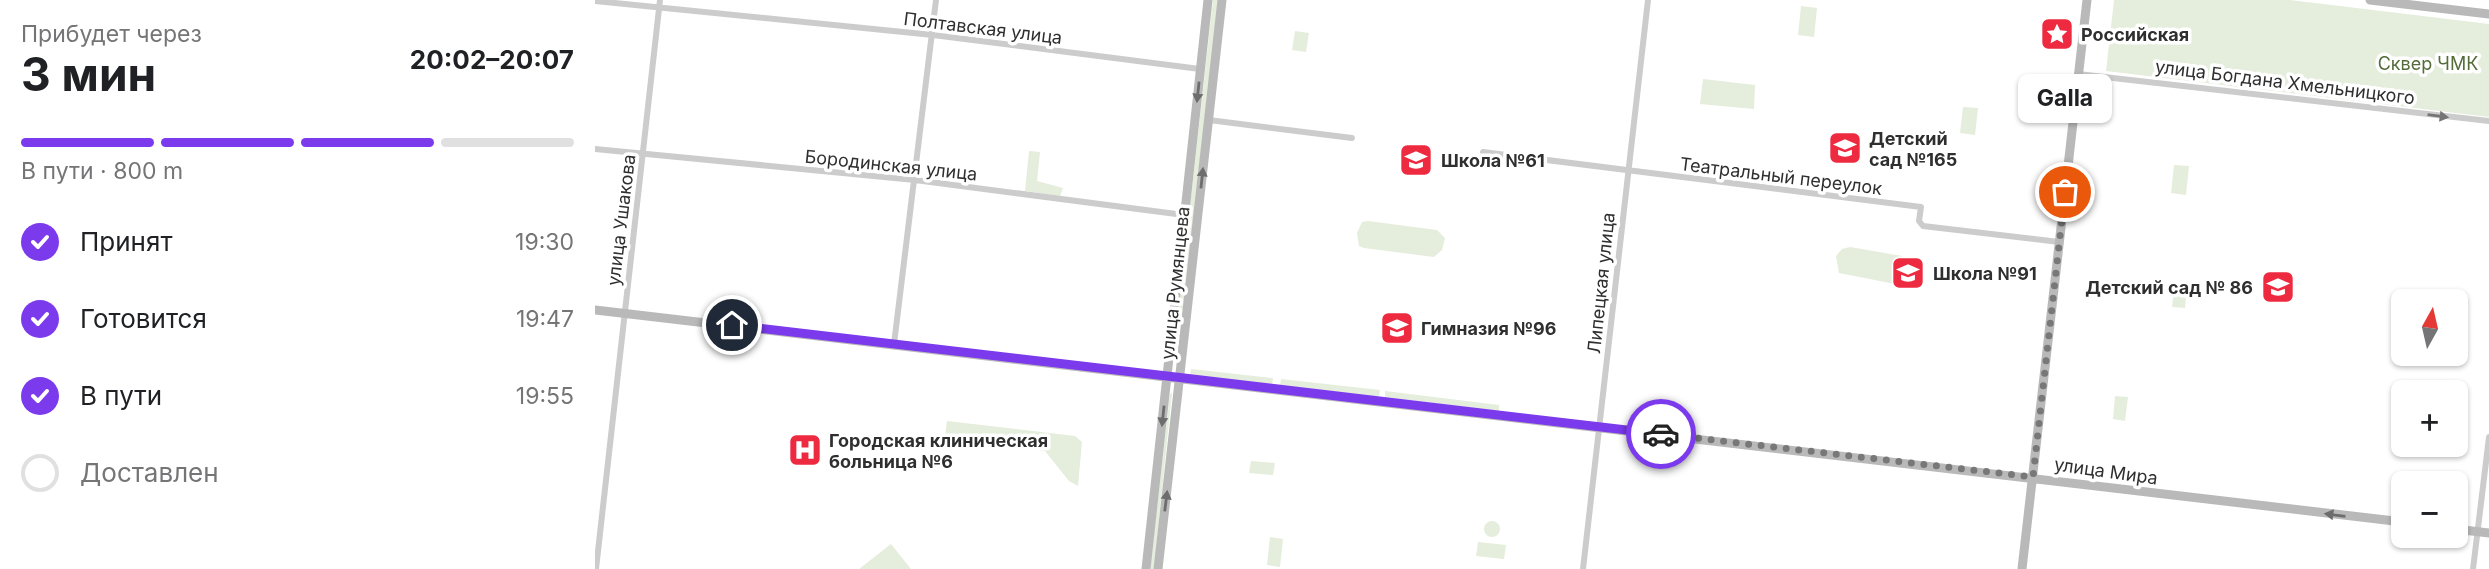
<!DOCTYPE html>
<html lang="ru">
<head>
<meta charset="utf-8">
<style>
	body { margin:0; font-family:Inter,sans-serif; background:#f6f6f6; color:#202124; height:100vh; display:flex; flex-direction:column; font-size:26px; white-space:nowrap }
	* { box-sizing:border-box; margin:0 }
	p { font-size:23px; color:#757577 }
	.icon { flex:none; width:38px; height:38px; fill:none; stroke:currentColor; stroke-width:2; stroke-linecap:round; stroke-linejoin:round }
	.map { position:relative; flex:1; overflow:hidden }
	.drawer { display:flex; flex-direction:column; background:#fff; width:595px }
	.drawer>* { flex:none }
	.needle { width:46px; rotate:8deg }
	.buttons { position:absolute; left:1796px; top:289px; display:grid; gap:14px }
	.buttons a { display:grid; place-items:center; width:77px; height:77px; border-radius:10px; background:#fff; box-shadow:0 2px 5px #0004; font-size:35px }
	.pin { position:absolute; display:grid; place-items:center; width:60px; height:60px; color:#fff; margin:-30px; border:4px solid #fff; border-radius:50%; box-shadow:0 2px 7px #0007 }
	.courier { position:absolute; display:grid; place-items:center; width:70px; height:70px; margin:-35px; border:5px solid #7c3aed; border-radius:50%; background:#fff; color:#222; box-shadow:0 2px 9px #0007 }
	.bubble { position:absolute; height:49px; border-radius:10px; background:#fff; box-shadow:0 2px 5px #0004; font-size:23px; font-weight:700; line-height:49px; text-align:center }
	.summary em { font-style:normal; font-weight:700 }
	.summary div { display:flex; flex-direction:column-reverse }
	.summary { display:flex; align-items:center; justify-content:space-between; height:119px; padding:0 21px }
	h1 { font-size:46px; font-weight:700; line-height:52px }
	.bar { display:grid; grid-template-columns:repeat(4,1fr); gap:10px 7px; align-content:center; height:84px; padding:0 21px }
	.bar i { height:9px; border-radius:5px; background:#e0e0e0 }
	.bar .selected { background:#7c3aed }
	.bar p { grid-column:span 4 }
	ol { padding:0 21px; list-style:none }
	li { display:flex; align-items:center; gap:21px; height:77px }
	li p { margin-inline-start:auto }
	li .icon { padding:7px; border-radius:50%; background:#7c3aed; color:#fff; stroke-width:4 }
	li:last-child { color:#757577 }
	li i { width:38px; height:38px; border:4px solid #e0e0e0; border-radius:50% }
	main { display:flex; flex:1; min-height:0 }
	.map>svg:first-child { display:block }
	.green { fill:#e5eddc }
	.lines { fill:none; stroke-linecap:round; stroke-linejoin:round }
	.minor { stroke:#ccc; stroke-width:6 }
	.secondary { stroke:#b9b9b9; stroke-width:9 }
	.oneway { fill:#6d6d6d }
	.oneway2 { fill:#767676 }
	.done { stroke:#787878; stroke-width:7; stroke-dasharray:0 12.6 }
	.route { stroke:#7c3aed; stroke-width:9 }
	.labels { text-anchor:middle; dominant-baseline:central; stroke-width:7; stroke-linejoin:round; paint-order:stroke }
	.street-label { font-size:18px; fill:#2f2f2f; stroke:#fff }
	.poi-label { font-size:18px; font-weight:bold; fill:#2f2f2f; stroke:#fff; text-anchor:start }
	.park-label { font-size:18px; fill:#546c3a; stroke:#fff }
</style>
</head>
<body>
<main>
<section class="drawer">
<div class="summary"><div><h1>3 мин</h1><p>Прибудет через</p></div><em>20:02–20:07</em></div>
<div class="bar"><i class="selected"></i><i class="selected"></i><i class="selected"></i><i></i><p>В пути · 800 m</p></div>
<ol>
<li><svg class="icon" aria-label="check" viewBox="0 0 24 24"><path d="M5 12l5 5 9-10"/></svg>Принят<p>19:30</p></li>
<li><svg class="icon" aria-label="check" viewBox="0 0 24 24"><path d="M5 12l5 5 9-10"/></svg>Готовится<p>19:47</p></li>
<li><svg class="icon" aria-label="check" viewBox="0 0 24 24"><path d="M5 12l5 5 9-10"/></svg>В пути<p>19:55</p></li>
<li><i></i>Доставлен</li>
</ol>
</section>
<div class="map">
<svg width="1894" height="569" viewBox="0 0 1894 569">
	<rect width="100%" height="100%" fill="#fff"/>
	<!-- green -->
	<path class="green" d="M618,0H624L583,361L578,360Z
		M1519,0H1695L1894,24V117L1511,71Z
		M1206,6L1222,8L1219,37L1203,35Z
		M700,31L714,33L711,52L697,50Z
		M1108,79L1160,85L1159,109L1105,104Z
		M1368,107L1383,108L1380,135L1365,133Z
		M434,151L445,152L442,181L468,188L465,196L430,191Z
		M1579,165L1594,166L1591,195L1576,193Z
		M773,221L842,230L850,238L847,250L839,257L769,248L764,246L762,233L767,222Z
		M1255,247L1307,256C1313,269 1310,281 1295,283L1244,273L1241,256L1247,249Z
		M1580,282L1592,283L1590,308L1577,307Z
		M596,369L678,378L677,385L595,376Z
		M686,379L785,390L784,397L685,385Z
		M790,391L904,405V411L790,397Z
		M577,393L559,569H555L575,394Z
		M1520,396L1533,397L1530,421L1518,419Z
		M352,421L480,436L487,442L483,486L474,481L450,451L350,436Z
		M656,461L680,463L678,475L654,473Z
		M889 529a8 8 0 1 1 16 0a8 8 0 1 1-16 0Z
		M675,537L688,539L685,567L672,565Z
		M883,542L911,545L909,559L881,556Z
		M296,544L316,569H264Z"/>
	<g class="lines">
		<!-- minor -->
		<path class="minor" d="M0,1L338,35L605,69
			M1483,74L1894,121
			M614,120L757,138
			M0,149L320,180L589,215
			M888,152L1326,207L1324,221L1328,226L1464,242
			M299,344L341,0
			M1,569L65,0
			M988,569L1053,0
			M1878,569L1894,437"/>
		<!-- secondary -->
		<path class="secondary" d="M1775,0L1894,14
			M0,310L1808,522
			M1860,529L1894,533
			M551,569L613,0
			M563,569L627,0
			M1427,569L1492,0"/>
	</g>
	<!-- one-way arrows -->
	<defs><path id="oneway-solid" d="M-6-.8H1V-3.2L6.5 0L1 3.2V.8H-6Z" transform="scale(1.75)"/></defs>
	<g class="oneway">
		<use href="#oneway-solid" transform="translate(603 92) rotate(96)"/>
		<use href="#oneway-solid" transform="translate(607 178) rotate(-84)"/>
		<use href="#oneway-solid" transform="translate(568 416) rotate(96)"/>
		<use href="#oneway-solid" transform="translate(571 501) rotate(-83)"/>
		<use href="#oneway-solid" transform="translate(1740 515) rotate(-173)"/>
	</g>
	<use class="oneway2" href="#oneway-solid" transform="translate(1843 116) rotate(7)"/>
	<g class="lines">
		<!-- done -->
		<path class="done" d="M1066,434L1438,477L1470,192"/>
		<!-- route -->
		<path class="route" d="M137,325L1066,434"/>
	</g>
	<!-- icons -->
	<defs>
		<symbol id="sight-square" viewBox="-11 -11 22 22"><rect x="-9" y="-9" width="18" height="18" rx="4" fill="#ed2a40" stroke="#fff"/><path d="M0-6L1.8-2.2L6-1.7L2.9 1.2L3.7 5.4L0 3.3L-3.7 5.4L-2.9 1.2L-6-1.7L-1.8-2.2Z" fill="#fff"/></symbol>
		<symbol id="school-square" viewBox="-11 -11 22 22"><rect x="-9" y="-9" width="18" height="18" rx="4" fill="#ed2a40" stroke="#fff"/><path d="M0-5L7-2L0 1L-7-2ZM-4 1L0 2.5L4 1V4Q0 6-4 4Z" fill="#fff"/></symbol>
		<symbol id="hospital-square" viewBox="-11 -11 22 22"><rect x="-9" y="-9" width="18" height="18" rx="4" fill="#ed2a40" stroke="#fff"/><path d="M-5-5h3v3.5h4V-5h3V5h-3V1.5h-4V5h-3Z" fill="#fff"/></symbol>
	</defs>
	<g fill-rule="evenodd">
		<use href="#sight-square" x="1443" y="15" width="38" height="38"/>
		<use href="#school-square" x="1231" y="129" width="38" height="38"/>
		<use href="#school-square" x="802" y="141" width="38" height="38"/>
		<use href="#school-square" x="1294" y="254" width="38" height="38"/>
		<use href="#school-square" x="1664" y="268" width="38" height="38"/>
		<use href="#school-square" x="783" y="309" width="38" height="38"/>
		<use href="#hospital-square" x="191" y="431" width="38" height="38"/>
	</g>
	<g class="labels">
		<!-- street labels -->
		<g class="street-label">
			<text transform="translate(388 28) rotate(7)">Полтавская улица</text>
			<text transform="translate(1690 82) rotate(7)">улица Богдана Хмельницкого</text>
			<text transform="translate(296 165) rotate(6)">Бородинская улица</text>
			<text transform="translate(1186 176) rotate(7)">Театральный переулок</text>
			<text transform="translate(26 220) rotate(-83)">улица Ушакова</text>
			<text transform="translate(580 283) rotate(-84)">улица Румянцева</text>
			<text transform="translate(1006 283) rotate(-84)">Липецкая улица</text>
			<text transform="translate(1511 471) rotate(8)">улица Мира</text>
		</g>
		<!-- poi labels -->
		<g class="poi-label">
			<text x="1486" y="34">Российская</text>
			<text x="1274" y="138">Детский<tspan x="1274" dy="21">сад №165</tspan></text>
			<text x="846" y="160">Школа №61</text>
			<text x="1338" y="273">Школа №91</text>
			<text x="1658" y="287" text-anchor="end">Детский сад № 86</text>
			<text x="826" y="328">Гимназия №96</text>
			<text x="234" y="440">Городская клиническая<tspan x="234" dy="21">больница №6</tspan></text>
		</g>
		<!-- park labels -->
		<g class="park-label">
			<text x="1833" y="63">Сквер ЧМК</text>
		</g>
	</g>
</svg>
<div class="buttons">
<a><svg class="needle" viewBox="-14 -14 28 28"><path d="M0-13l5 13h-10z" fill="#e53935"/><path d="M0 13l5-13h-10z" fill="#757577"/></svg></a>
<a>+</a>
<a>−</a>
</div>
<div class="pin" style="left:1470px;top:192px;background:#ea580c"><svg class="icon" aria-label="bag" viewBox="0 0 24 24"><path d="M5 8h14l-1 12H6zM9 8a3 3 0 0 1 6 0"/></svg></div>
<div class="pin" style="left:137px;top:325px;background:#1f2937"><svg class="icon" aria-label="home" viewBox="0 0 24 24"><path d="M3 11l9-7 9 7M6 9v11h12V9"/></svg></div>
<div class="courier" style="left:1066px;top:434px"><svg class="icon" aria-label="car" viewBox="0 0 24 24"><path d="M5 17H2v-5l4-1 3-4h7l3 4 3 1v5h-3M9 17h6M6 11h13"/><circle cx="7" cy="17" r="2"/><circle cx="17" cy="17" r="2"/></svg></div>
<div class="bubble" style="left:1423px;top:74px;width:94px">Galla</div>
</div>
</main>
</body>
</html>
